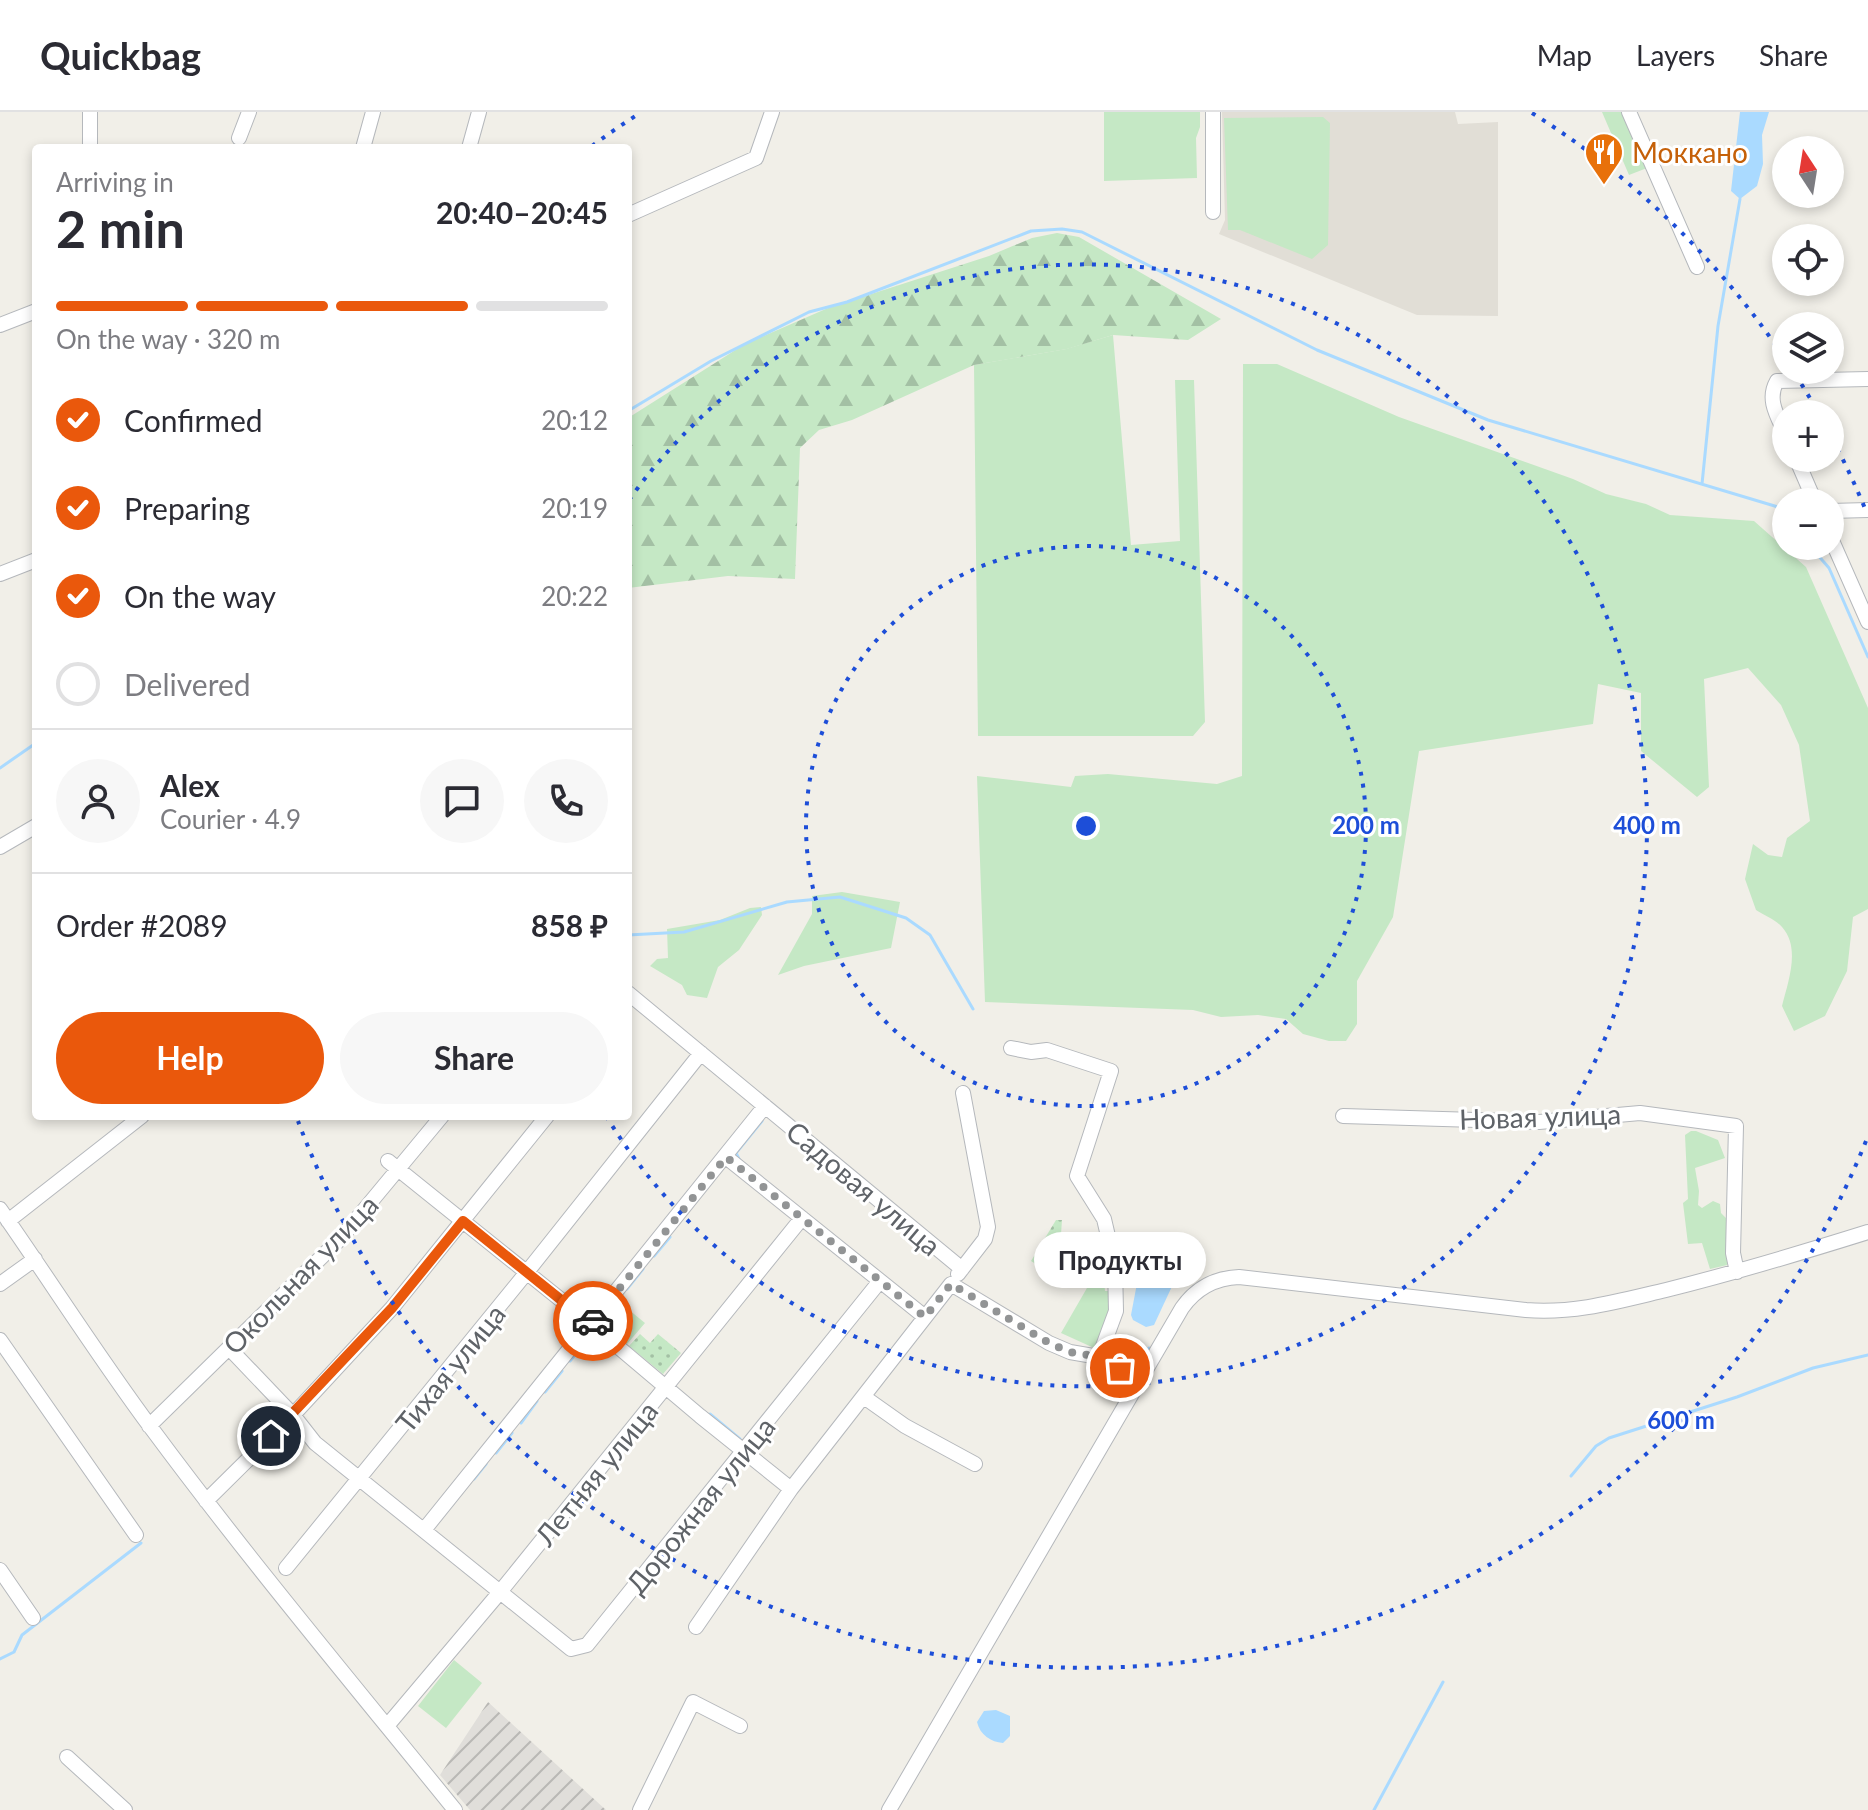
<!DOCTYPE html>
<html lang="en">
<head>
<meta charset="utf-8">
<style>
	body { margin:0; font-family:Lato,sans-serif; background:#f7f7f7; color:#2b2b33; height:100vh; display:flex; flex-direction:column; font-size:30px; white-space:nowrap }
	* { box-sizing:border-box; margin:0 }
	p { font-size:26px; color:#7c7c81 }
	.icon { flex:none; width:44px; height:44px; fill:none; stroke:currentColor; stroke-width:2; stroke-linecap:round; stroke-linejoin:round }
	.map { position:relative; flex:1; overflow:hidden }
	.drawer { position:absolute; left:32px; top:32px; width:600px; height:976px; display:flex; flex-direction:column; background:#fff; border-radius:8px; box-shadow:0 4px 12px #0003 }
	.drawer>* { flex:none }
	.needle { width:52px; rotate:348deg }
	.fabs { position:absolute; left:1772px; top:24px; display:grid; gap:16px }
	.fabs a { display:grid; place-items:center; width:72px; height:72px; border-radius:50%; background:#fff; box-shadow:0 4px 12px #0003; font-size:40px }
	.pin { position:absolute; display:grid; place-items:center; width:68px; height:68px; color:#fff; margin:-34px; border:4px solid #fff; border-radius:50%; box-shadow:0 2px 8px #0007 }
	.courier { position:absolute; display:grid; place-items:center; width:80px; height:80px; margin:-40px; border:6px solid #ea580c; border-radius:50%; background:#fff; color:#222; box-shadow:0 2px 10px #0007 }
	.bubble { position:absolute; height:56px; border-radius:28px; background:#fff; box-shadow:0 4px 12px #0003; font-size:26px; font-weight:700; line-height:56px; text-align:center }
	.headline em { font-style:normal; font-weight:700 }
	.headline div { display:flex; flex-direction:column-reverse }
	.headline { display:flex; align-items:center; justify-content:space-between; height:136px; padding:0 24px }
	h1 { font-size:52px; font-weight:700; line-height:60px }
	.bar { display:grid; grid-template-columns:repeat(4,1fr); gap:12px 8px; align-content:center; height:96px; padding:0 24px }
	.bar i { height:10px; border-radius:6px; background:#e1e1e2 }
	.bar .active { background:#ea580c }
	.bar p { grid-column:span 4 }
	.line { display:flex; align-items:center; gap:20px; padding:0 24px; border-top:2px solid #e1e1e2 }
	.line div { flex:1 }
	.round { display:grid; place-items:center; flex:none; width:84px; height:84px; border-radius:42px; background:#f7f7f7 }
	ol { padding:0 24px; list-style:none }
	li { display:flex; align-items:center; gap:24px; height:88px }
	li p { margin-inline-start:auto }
	li .icon { padding:8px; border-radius:50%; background:#ea580c; color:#fff; stroke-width:4 }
	li:last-child { color:#7c7c81 }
	li i { width:44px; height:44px; border:4px solid #e1e1e2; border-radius:50% }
	.button { display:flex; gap:16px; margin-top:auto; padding:16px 24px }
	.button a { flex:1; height:92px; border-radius:48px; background:#ea580c; color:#fff; font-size:32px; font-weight:700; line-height:92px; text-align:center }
	.button a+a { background:#f7f7f7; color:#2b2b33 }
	header { display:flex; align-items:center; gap:48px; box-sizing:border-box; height:112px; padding:0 40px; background:#fff; border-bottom:2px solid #e1e1e2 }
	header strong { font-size:38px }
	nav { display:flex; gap:44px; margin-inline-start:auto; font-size:28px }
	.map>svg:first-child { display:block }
	.industrial { fill:url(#industrial-furrows) }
	.education { fill:#e1ded6 }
	.grass { fill:#c5e8c5 }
	.forest { fill:url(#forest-firs) }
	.park { fill:url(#park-dots) }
	.water { fill:#aadaff }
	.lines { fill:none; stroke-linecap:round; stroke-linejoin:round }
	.stream { stroke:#aadaff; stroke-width:3 }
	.minor-casing { stroke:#b5b8bc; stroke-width:16 }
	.minor { stroke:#fff; stroke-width:14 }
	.done { stroke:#929495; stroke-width:8; stroke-dasharray:0 14.4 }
	.route { stroke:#ea580c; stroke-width:10 }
	.ring { fill:none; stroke:#1d4ed8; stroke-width:4; stroke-dasharray:4 8 }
	.labels { text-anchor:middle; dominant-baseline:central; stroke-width:6; stroke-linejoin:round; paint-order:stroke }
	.food-label { font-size:28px; fill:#c56008; stroke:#fff; text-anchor:start }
	.street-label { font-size:28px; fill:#5f6368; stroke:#fff }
	.centre { fill:#1d4ed8; stroke:#fff; stroke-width:4 }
	.ring-label { font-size:24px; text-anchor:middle; font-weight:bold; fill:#1d4ed8; stroke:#fff; stroke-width:6; stroke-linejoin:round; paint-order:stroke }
</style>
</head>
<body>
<header>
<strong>Quickbag</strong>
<nav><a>Map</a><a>Layers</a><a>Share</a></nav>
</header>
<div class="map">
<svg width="1868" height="1698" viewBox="0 0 1868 1698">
	<defs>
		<pattern id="industrial-furrows" width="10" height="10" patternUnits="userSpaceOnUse" patternTransform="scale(2)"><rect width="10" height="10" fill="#e0deda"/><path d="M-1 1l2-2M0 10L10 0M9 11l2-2" fill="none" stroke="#b9b8b5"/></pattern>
		<pattern id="forest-firs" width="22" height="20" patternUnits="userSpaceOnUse" patternTransform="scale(2)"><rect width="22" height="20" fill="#c5e8c5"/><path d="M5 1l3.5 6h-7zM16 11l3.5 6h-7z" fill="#a3c0a4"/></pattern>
		<pattern id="park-dots" width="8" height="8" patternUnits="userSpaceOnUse" patternTransform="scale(2)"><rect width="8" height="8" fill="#c5e8c5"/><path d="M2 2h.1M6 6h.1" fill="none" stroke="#a3c0a4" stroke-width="1.8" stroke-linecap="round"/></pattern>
	</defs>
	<rect width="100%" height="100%" fill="#f1efe8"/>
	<!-- industrial -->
	<path class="industrial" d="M488,1590L606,1698H470L440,1663Z"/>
	<!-- education -->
	<path class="education" d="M1222,0H1455L1458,12L1498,10V204L1417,203L1219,122L1225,108Z"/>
	<!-- grass -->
	<path class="grass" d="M1104,0H1200V15L1196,26L1197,66L1104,69Z
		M1602,0H1623L1647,56L1629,63Z
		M1323,5L1330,11L1328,133L1312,147L1240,118H1228L1224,6Z
		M1113,223L1131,433L1180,429L1175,268H1194L1205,610L1193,624H978L974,253L1066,237Z
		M1243,252H1277L1399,305L1573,367L1606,382L1646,392L1670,403L1754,409L1806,455L1868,596V797L1853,805L1847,859L1825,904L1794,919L1782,894C1788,870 1801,836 1782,815C1776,808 1764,803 1756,798L1745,767L1753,732L1768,743L1782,745L1787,726L1810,709L1799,633L1781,593L1748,556L1704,567L1709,675L1697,685L1641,639V581L1598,572L1593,612L1419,639L1393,805L1357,869V912L1346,929H1329L1303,922L1286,907L1258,903L1221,905L1193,898L985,890L977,664L1071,675L1075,664L1108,662L1217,672L1242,664Z
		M842,780L900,790L891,836L804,854L778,863L812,802V784Z
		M761,795L762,803L739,838L718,855L707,886L687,883L682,873L650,854L657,847L668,846L667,817L720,808L750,796Z
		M1691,1019H1696L1718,1028L1725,1046L1695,1056L1699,1079L1698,1093L1702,1096L1713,1089L1720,1092L1721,1101L1727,1107V1153L1710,1157L1702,1131L1688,1132L1683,1091L1688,1087L1685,1023Z
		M1104,1168L1105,1179H1111C1112,1198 1104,1220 1094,1236L1061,1221L1091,1169Z
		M623,1193L645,1211L627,1232L605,1213Z
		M454,1548L482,1571L446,1616L418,1594Z"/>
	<!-- forest -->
	<path class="forest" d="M1057,121L1079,125L1221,207L1188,228L1113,223L1067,237L974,253L852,308L819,318L800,336L795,467L728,464L628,476V306L745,232L828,196L989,144L1032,126Z"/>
	<!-- park -->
	<path class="park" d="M1056,1108H1062L1058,1166L1031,1149Z
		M640,1222L650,1231L658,1222L681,1241L663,1262L629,1234Z"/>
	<!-- water -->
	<path class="water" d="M1740,0H1769L1762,23L1763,52L1757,74L1740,87L1731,79Z
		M1147,1162L1169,1164L1174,1170L1154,1213L1146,1215L1133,1208L1131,1203L1138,1166Z
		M996,1598L1010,1604V1624L1003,1631C991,1630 980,1623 977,1610L984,1599Z"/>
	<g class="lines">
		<!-- stream -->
		<path class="stream" d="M628,299L711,249L809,200L847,190L1031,119L1062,117L1082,120L1317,238L1488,308L1778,395L1786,405
			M1702,372L1718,214L1740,87
			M1810,434L1829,456L1868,545
			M0,656L36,631
			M628,823L684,820L787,790L840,785L906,806L930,823L973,897
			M739,1047L736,1041L762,1009
			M654,1144L670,1125
			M627,1177L643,1157
			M599,1212L620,1187
			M1110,1241L1135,1255L1139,1253L1149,1236
			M570,1249L590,1224
			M545,1280L562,1259
			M710,1302L740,1327
			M521,1311L537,1289
			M496,1341L512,1321
			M1571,1364L1596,1334L1609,1326L1737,1285L1813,1256L1868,1243
			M474,1367L486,1352
			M0,1547L14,1540L22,1523L141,1431
			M1374,1698L1443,1570"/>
		<defs>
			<path id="minor" d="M1629,0L1697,155
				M239,26L249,0
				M90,36V0
				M363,36L373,0
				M469,36L479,0
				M1213,100V0
				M628,103L756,46L772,0
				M0,213L36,199
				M1786,323C1778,305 1766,288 1777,269L1868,267
				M1796,346L1815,390
				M1830,399L1868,398
				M1830,424L1868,510
				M0,462L36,448
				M0,735L36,714
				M628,881L962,1157
				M1011,936L1031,940L1047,938L1111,959L1077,1064L1104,1107L1115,1154L1116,1199L1099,1245
				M1343,1004L1539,1010L1640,1001L1736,1014L1733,1141L1737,1160
				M726,1045L925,1205
				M388,1049L591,1212L700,1304L791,1377
				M0,1097C51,1170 99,1246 152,1317C249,1448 353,1572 455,1698
				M8,1109L142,1004
				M958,1162L985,1127L988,1115L963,981
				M0,1172L35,1147
				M0,1228L136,1423
				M229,1236L293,1303L315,1331L571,1537L587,1533L880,1169
				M864,1285L905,1314L975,1352
				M149,1314L340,1127L442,1004
				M206,1389L293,1303L392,1196L547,1004
				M424,1418L765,994
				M286,1456L527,1160L701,941
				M0,1458L33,1506
				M696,1515L791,1377L951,1172L1049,1231L1070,1240L1099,1245L1142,1267
				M387,1614L500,1480L802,1106
				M67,1645L125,1698
				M640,1698L693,1590L740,1614
				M889,1698L1182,1196C1196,1176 1215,1166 1239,1165L1526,1198C1574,1202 1619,1189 1666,1178C1734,1161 1801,1141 1868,1120"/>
		</defs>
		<!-- minor casing -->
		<use href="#minor" class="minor-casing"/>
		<!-- minor -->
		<use href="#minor" class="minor"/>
	</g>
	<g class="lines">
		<!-- done -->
		<path class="done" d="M593,1209L726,1045L925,1205L951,1172L1049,1231L1070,1240L1099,1245L1120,1256"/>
		<!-- route -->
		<path class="route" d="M271,1324L392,1196L463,1109L591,1212L593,1209"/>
	</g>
	<!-- distance rings -->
	<g class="ring">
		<circle cx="1086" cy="714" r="280"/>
		<path d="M629 388A561 561 0 1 1 608 1007"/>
		<path d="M1866 1029A841 841 0 0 1 298 1009M592 34A841 841 0 0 1 640 1M1532 1A841 841 0 0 1 1783 244M1795 262A841 841 0 0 1 1818 300M1832 326A841 841 0 0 1 1866 399"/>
	</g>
	<!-- icons -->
	<defs>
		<symbol id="restaurant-pin" viewBox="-11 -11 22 30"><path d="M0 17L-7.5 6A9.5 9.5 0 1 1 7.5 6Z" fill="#e8710a" stroke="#fff"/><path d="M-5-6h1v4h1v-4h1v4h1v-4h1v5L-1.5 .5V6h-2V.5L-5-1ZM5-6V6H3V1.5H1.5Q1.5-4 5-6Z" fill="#fff"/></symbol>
	</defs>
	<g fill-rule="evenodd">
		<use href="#restaurant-pin" x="1582" y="18" width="44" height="60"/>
	</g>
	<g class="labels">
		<!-- food labels -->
		<g class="food-label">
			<text x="1632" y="40">Моккано</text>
		</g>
		<!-- street labels -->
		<g class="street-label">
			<text transform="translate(1540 1004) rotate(-2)">Новая улица</text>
			<text transform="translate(864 1076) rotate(40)">Садовая улица</text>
			<text transform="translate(300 1162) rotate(-46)">Окольная улица</text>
			<text transform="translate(450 1256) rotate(-51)">Тихая улица</text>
			<text transform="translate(596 1361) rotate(-51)">Летняя улица</text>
			<text transform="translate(700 1393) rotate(-51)">Дорожная улица</text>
		</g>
	</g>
	<circle cx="1086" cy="714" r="12" class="centre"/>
	<g class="ring-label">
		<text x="1366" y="722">200 m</text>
		<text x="1647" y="722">400 m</text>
		<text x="1681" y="1317">600 m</text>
	</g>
</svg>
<div class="fabs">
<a><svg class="needle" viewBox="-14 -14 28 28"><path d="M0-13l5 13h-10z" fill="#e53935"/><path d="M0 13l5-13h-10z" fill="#7c7c81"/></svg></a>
<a><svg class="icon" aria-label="locate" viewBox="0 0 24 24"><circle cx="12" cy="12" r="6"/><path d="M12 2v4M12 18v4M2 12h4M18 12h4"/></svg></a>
<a><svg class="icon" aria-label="layers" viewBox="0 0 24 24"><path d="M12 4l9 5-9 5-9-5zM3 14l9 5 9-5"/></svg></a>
<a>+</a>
<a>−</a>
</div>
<div class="pin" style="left:1120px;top:1256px;background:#ea580c"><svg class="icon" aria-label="bag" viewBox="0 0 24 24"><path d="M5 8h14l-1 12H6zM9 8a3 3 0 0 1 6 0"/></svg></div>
<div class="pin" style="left:271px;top:1324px;background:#1f2937"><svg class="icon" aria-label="home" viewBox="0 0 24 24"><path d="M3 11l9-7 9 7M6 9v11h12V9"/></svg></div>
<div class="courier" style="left:593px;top:1209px"><svg class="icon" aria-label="car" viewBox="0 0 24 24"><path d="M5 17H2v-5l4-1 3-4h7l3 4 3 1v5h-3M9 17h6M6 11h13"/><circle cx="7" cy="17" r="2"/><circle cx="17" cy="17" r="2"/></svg></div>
<div class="bubble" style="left:1034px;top:1120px;width:172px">Продукты</div>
<section class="drawer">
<div class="headline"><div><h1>2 min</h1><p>Arriving in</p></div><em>20:40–20:45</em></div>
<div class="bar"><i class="active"></i><i class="active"></i><i class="active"></i><i></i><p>On the way · 320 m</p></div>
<ol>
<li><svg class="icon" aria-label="check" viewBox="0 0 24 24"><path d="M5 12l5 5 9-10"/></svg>Confirmed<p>20:12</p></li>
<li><svg class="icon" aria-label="check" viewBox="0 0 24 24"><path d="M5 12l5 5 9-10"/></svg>Preparing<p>20:19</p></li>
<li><svg class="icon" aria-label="check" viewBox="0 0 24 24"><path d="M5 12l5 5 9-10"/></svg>On the way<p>20:22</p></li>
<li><i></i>Delivered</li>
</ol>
<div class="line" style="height:144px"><a class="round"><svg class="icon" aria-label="person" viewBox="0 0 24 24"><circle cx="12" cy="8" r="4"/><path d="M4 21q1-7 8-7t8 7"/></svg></a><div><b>Alex</b><p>Courier · 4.9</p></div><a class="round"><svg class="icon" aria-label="chat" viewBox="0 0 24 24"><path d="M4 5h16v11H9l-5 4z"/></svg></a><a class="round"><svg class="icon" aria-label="phone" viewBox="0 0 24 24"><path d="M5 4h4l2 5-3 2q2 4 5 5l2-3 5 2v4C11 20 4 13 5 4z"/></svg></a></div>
<div class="line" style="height:104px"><div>Order #2089</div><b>858 ₽</b></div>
<div class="button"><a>Help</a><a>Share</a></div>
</section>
</div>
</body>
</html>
